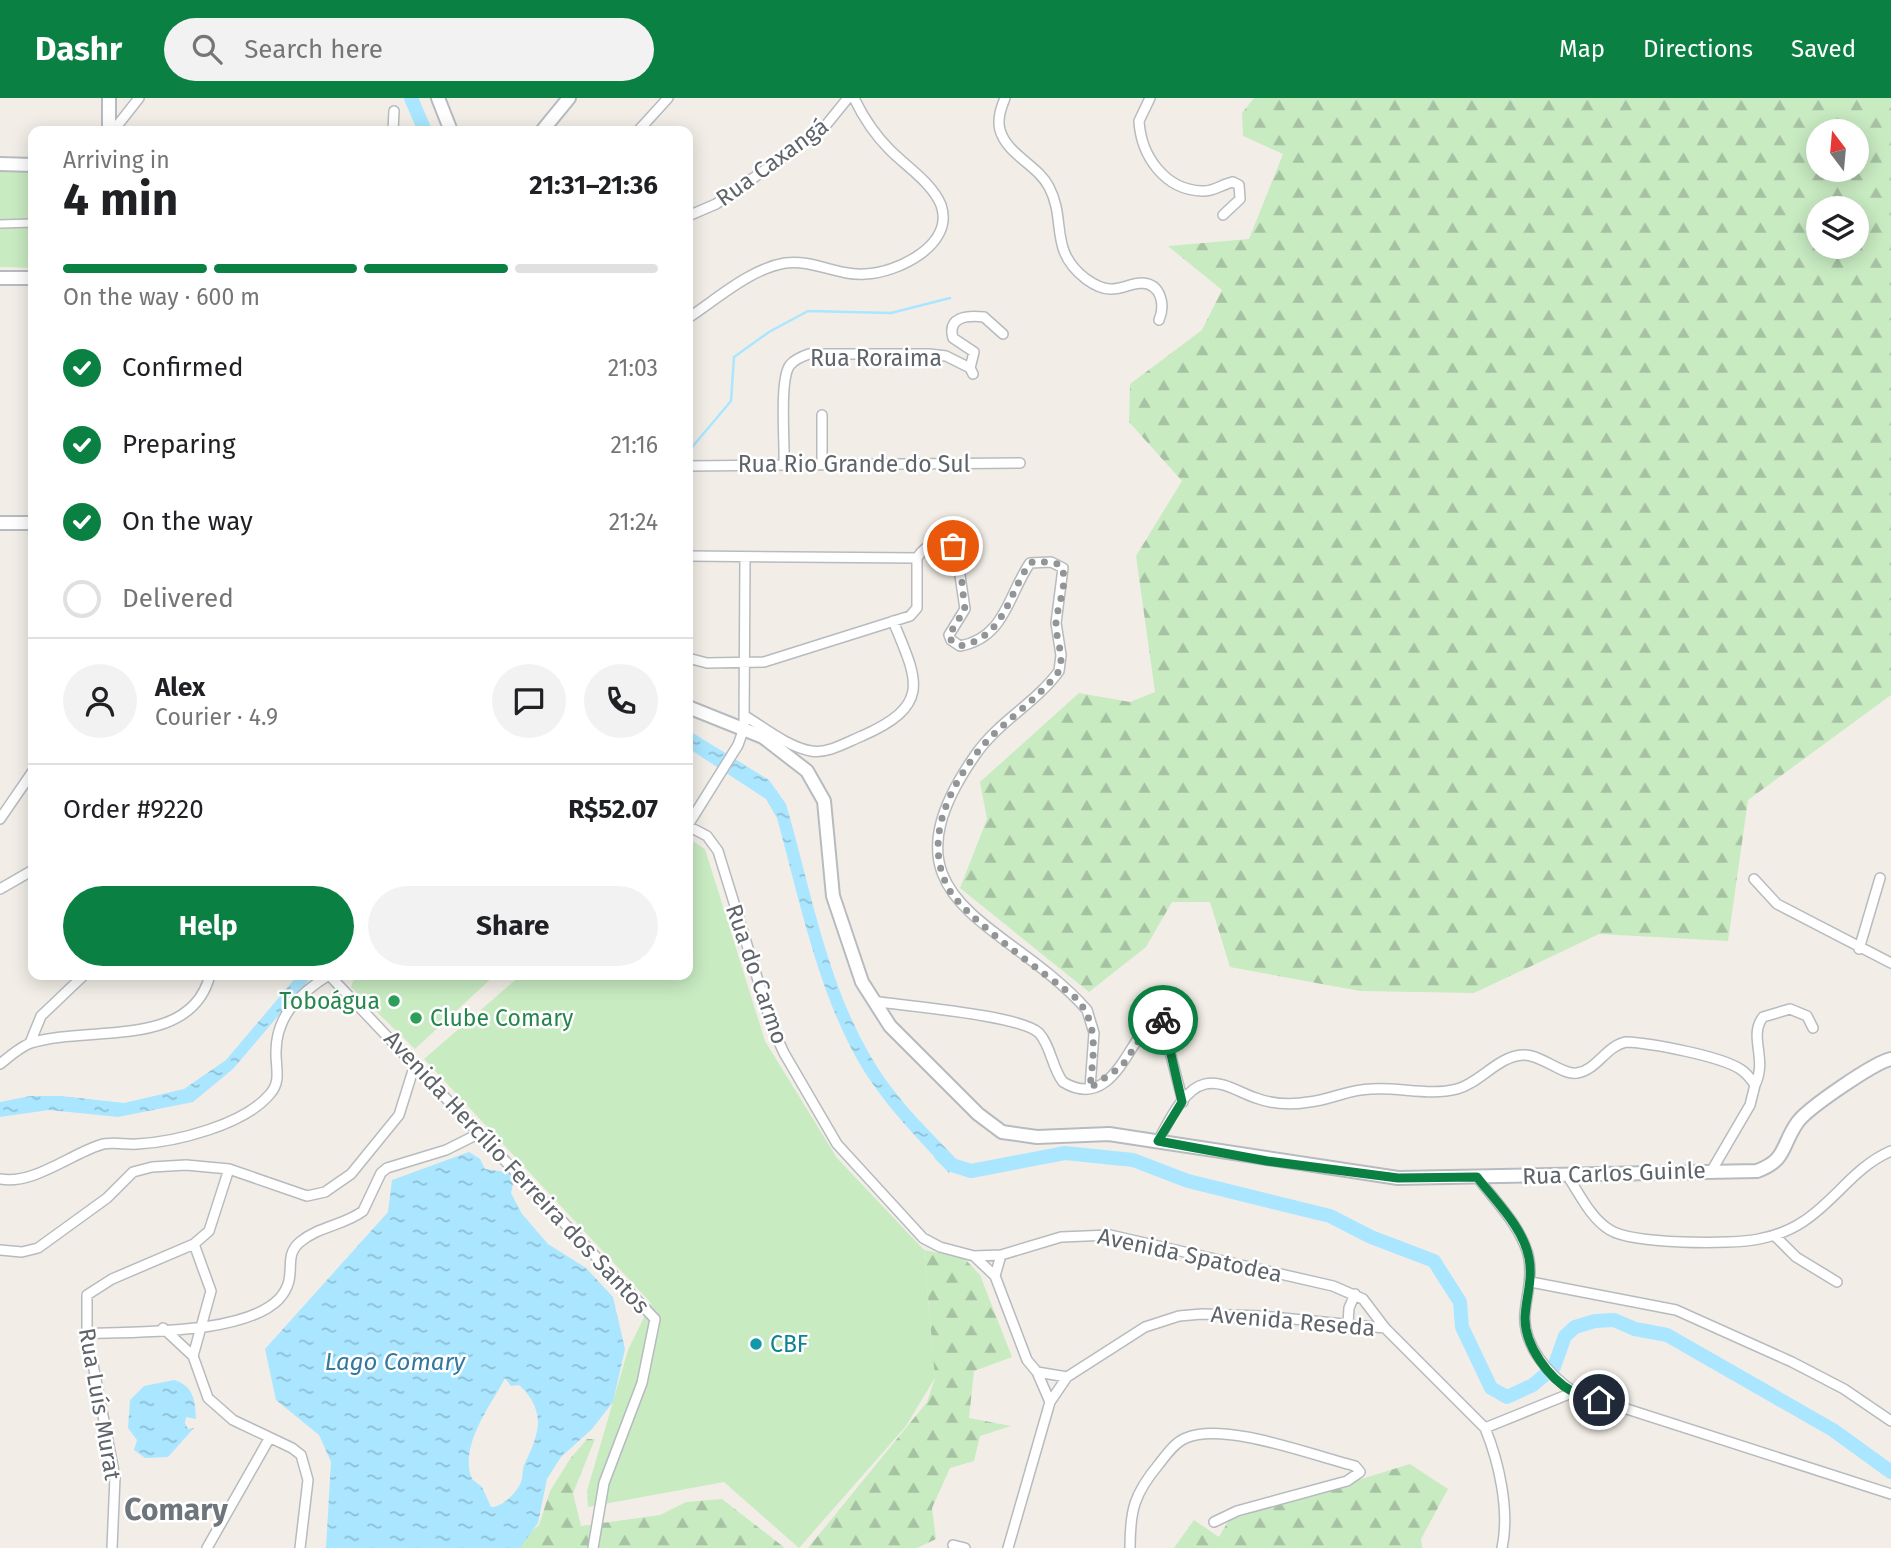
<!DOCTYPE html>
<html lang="en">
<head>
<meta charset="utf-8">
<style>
	body { margin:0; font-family:"Fira Sans",sans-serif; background:#f2f2f2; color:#202124; height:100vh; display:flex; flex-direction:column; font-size:26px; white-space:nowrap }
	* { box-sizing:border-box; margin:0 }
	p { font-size:23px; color:#757577 }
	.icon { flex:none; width:38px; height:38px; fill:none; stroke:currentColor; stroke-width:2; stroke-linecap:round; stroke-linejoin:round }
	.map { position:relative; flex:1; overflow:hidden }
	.drawer { position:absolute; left:28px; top:28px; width:665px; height:854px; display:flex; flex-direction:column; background:#fff; border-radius:14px; box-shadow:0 4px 18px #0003 }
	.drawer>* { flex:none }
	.needle { width:46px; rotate:344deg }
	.controls { position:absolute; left:1806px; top:21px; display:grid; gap:14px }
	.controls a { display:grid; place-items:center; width:63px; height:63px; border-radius:50%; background:#fff; box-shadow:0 4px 18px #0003; font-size:35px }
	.pin { position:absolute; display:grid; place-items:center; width:60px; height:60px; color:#fff; margin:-30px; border:4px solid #fff; border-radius:50%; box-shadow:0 2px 7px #0007 }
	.courier { position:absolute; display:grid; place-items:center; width:70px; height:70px; margin:-35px; border:5px solid #0b8043; border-radius:50%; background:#fff; color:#222; box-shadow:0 2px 9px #0007 }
	.head em { font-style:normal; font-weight:700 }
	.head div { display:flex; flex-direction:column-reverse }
	.head { display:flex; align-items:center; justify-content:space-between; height:119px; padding:0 35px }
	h1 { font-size:46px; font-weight:700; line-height:52px }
	.bar { display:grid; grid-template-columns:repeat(4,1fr); gap:10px 7px; align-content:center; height:84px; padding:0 35px }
	.bar i { height:9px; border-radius:5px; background:#e0e0e0 }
	.bar .active { background:#0b8043 }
	.bar p { grid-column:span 4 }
	.line { display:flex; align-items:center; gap:18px; padding:0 35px; border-top:2px solid #e0e0e0 }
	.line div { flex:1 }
	.round { display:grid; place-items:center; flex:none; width:74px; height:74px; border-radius:37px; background:#f2f2f2 }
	ol { padding:0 35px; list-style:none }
	li { display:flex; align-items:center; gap:21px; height:77px }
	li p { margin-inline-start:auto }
	li .icon { padding:7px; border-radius:50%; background:#0b8043; color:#fff; stroke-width:4 }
	li:last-child { color:#757577 }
	li i { width:38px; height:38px; border:4px solid #e0e0e0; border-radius:50% }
	.button { display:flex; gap:14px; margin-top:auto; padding:14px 35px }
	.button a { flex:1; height:80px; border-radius:42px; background:#0b8043; color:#fff; font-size:28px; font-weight:700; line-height:80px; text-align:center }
	.button a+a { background:#f2f2f2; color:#202124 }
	header { display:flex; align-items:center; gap:42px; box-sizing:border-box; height:98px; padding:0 35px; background:#0b8043; color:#fff }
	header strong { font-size:33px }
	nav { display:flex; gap:38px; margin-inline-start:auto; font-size:24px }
	.search { width:490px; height:63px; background:#f2f2f2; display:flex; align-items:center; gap:18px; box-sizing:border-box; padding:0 24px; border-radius:38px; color:#757577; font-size:26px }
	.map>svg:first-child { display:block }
	.green { fill:#c8ebc2 }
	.forest { fill:url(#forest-firs); fill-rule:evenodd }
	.water { fill:url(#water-ripples); fill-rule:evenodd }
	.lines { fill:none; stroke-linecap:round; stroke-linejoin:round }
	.stream { stroke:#aae6ff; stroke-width:2.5 }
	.river { stroke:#aae6ff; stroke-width:14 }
	.pedestrian-casing { stroke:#b7bbbf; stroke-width:10 }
	.minor-casing { stroke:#b7bbbf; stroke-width:12 }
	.tertiary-casing { stroke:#b7bbbf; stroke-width:16 }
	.secondary-casing { stroke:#b5bbbf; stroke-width:16 }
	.pedestrian { stroke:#fff; stroke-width:7 }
	.minor { stroke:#fff; stroke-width:9 }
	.tertiary { stroke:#fff; stroke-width:12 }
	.secondary { stroke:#fff; stroke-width:12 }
	.done { stroke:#929495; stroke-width:7; stroke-dasharray:0 12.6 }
	.route { stroke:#0b8043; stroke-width:9 }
	.leisure-dot { fill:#2e9e5b; stroke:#fff; stroke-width:2.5 }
	.culture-dot { fill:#0f9aa8; stroke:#fff; stroke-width:2.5 }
	.labels { text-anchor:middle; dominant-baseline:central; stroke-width:5; stroke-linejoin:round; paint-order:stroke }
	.street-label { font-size:23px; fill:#5e6469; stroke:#fff }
	.leisure-label { font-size:23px; fill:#27864d; stroke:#fff; text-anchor:end }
	.culture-label { font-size:23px; fill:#0d838f; stroke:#fff; text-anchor:start }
	.water-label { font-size:24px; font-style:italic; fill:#35789f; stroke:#fff }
	.district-label { font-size:30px; font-weight:bold; fill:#6f767b; stroke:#fff }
</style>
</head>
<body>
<header>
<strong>Dashr</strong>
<div class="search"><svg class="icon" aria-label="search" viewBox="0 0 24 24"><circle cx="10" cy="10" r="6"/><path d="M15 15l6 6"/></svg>Search here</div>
<nav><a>Map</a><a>Directions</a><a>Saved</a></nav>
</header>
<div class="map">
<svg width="1891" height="1450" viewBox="0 0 1891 1450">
	<defs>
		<pattern id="forest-firs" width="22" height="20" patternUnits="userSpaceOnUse" patternTransform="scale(1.75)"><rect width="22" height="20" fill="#c8ebc2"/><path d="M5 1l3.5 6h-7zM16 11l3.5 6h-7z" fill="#a6c2a2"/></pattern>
		<pattern id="water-ripples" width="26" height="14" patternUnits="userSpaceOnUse" patternTransform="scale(1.75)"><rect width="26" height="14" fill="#aae6ff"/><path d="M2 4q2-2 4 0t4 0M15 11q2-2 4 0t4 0" fill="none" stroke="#8ebed2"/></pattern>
	</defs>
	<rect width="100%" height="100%" fill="#f2eee7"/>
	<!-- green -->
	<path class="green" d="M0,73L33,74V170L0,169Z
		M688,740L705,751L765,943L837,1060L924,1152L935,1280L906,1328L799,1450L724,1384L588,1409L587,1393L628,1252L651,1205L424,961L521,877H688Z
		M355,877H495L415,951L351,889Z"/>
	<!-- forest -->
	<path class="forest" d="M1254,0H1891V597L1748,702L1728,843L1599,836L1474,895L1360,893L1230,869L1210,804H1172L1146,849L1089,894L960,790L987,721L980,684L1079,595L1130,604L1155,594L1136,458L1182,383L1129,324L1130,286L1202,232L1222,192L1168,148L1249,141L1283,56L1243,38L1242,15ZM1857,33V72H1818V33ZM1857,110V149H1818V110Z
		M924,1152L964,1160L980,1177L1012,1259L974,1273L969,1320L1011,1328L980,1338L974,1363L950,1370L932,1410L936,1441L917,1450H808L927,1304L935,1280Z
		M587,1341H595L573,1395L581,1428L660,1417L686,1404L722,1401L785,1450H512L539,1427L550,1393L570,1361Z
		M1410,1366L1448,1391L1421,1441L1422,1450H1174L1194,1422L1219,1439L1229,1422Z"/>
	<!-- water -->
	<path class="water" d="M688,632L769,682L786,706C814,802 831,913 895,994C913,1018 936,1039 956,1061L949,1075C922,1045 893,1016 870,982C821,910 800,803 777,720L766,701L688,650Z
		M298,877H313L233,971L193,1004L118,1019L49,1012L0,1019V1004L30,998H61L124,1005L184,991L226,962Z
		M469,1054L480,1061L485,1071L511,1075L514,1081L511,1095L522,1116L548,1146L586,1170L613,1199L625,1251L613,1304L592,1331L561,1359L547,1381L538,1425L520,1450H326L331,1364L319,1337L276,1302L265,1251L388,1114L392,1082ZM505,1280L511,1288L519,1287C529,1296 537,1307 538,1323C538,1338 531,1352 525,1365C522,1370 523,1376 522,1381C519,1393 503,1409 491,1409L482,1389L472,1381C458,1348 492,1306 505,1280Z
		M174,1282C194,1288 195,1302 196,1321L186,1319L185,1325L188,1331L194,1330L168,1359L145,1360L134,1352L137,1342L128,1330L130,1302L144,1288Z"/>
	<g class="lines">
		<!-- stream -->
		<path class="stream" d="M688,354L731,303L734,259L769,234L808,213L891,215L950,200"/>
		<!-- river -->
		<path class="river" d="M411,0L425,33
			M941,1057L952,1067L971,1073L1065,1055L1133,1062L1188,1083L1330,1118L1371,1139L1434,1163L1460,1204L1462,1229L1491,1290L1507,1299L1533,1287L1554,1269L1565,1238L1575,1229L1595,1223L1614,1222L1635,1231L1667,1237L1833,1332L1891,1374"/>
		<defs>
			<path id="pedestrian" d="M0,126L33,125"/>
			<path id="minor" d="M1005,0C1001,10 997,21 1000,32C1007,57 1038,67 1049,89C1067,123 1048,152 1086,181C1093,186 1101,191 1110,191C1121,192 1131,185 1142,185C1162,186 1165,208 1159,222
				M1150,0L1139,23C1141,58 1165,92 1202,93C1214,94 1222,86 1233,84L1239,87L1240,101L1223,117
				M113,33L139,0
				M393,33L394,13
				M638,33L668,0
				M688,118L716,106L822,32L848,0
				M688,220C717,201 750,171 785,165C813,161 837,178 865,176C897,175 955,147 941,107C932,85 907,69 890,52C876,38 863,19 854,0
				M970,270L974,254L953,240C947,219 967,217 984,219L1003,236
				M822,317V366
				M784,366C785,345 779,281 790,267C795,261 803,258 809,256H929L946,258L970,270L973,276
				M688,368L1020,365
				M688,458L917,460
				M917,460C926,445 942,441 956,451L965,511L949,537L951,542L960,548C1005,540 1008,497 1030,465L1051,464L1063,470L1056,525L1061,557L1059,573C1036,605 999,623 976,656C871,806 1006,820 1087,912L1094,935L1090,990
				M688,560L707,565L764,564L910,518L917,510V460
				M745,618C765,630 788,649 811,653C828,656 847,644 862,638C932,607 918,583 893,523
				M0,721L33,673
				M688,727L738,647L744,630L745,459
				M688,728L707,738L718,753L773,931L784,955L837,1046L923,1140L940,1149L974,1158L995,1178L1027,1262L1037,1274L1050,1304
				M1754,781L1777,806L1891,865
				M0,791L33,772
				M1859,851L1880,780
				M329,877L655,1221L642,1285L604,1385L593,1450
				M873,903C903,908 1021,917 1039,935C1051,948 1052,970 1063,984C1119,1018 1133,920 1161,920L1183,1004
				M30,945L41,918L84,877
				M0,966C9,959 21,948 31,945C88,927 191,952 210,877
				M1755,987C1768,960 1748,939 1763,919L1790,911L1807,918L1813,930
				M1158,1043C1168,1025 1183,991 1205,986C1223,982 1240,995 1256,1000C1272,1006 1292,1007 1309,1004C1330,1002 1350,991 1371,991C1399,989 1430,998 1457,991C1480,985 1498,958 1523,957C1541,956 1563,978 1577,975C1597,972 1606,948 1626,944C1651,945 1720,958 1740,971C1747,975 1751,981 1755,987L1750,1007L1712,1072
				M229,1071L209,1133L194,1146L211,1193L193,1258L208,1300L233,1322L292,1350L301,1357L308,1382L300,1450
				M1567,1077C1579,1095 1591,1121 1610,1132C1632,1146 1732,1147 1759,1141C1774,1138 1791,1132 1804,1123C1836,1102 1854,1069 1891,1053
				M1477,1079C1495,1103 1519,1126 1528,1156C1533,1177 1527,1194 1525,1215C1522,1247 1549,1277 1574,1294L1891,1396
				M0,1081C33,1087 69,1057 100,1047C112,1043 125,1047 137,1046C176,1044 244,1027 270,996C281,984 276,971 276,956C275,918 300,895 329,877
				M1774,1137L1796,1159L1837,1184
				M0,1152L22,1154L38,1150L107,1100L133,1074L152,1069L186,1067L229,1071L307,1098L325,1094L351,1076L399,1017L415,966
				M974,1158L1001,1157
				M995,1178L1001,1157L1061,1139L1110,1137L1333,1188L1363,1201L1385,1230
				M1531,1184L1676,1212L1792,1264L1844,1291L1891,1323
				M1348,1225L1349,1210L1355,1196
				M163,1230L193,1258
				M87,1236C137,1233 244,1237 279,1201C300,1178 281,1160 300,1144C319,1128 345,1127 363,1113L381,1075L387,1070L446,1052L480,1035
				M1037,1274L1067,1279
				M1485,1330L1574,1294
				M953,1447L965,1450
				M112,1450L115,1379L87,1236V1197L112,1181L194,1146
				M207,1450L269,1341
				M1008,1450L1050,1304L1067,1279L1145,1229L1179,1218L1202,1216L1262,1218L1385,1230L1485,1330C1499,1364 1510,1413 1502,1450
				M1130,1450C1130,1412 1134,1396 1159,1366C1166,1357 1175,1344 1186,1340C1224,1323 1314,1358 1355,1368L1360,1374L1347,1383L1237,1413L1214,1424"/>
			<path id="tertiary" d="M438,0L451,33
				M542,33L569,0
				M0,66L33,67
				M0,180H33
				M688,609L763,639L807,673L824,703L833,798L862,884L890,928L978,1016L1002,1034L1037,1039L1109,1036L1398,1080L1757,1073C1787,1062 1781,1048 1797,1025C1806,1011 1875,964 1891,961"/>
			<path id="secondary" d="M109,0V33
				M0,425H33"/>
		</defs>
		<!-- pedestrian casing -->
		<use href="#pedestrian" class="pedestrian-casing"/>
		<!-- minor casing -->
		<use href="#minor" class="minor-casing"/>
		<!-- tertiary casing -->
		<use href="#tertiary" class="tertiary-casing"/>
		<!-- secondary casing -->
		<use href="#secondary" class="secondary-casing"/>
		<!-- pedestrian -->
		<use href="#pedestrian" class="pedestrian"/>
		<!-- minor -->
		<use href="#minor" class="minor"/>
		<!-- tertiary -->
		<use href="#tertiary" class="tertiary"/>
		<!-- secondary -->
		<use href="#secondary" class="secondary"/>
	</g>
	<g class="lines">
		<!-- done -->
		<path class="done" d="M953,448C962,457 962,496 965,511L949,537L951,542L960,548C1005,539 1007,498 1030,465L1036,463L1059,466C1071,479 1057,508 1056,524C1055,541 1065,556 1059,573C1037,603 1003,623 980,651C948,690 922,745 950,793C968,822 1046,876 1076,900C1100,927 1093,957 1090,990L1122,968L1153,921L1158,919L1163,922"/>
		<!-- route -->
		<path class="route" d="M1163,922L1182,1004L1158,1043L1267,1063L1398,1080L1477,1079C1496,1104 1523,1129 1529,1160C1533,1182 1526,1199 1525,1219C1524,1247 1549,1281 1573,1294C1580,1298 1590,1300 1599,1302"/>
	</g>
	<!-- markers -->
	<g class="leisure-dot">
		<circle cx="394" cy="903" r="7"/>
		<circle cx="416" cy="920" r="7"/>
	</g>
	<circle class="culture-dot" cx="756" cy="1246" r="7"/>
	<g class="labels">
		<!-- street labels -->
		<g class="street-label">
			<text transform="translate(772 64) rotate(-36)">Rua Caxangá</text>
			<text x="876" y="260">Rua Roraima</text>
			<text x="854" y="366">Rua Rio Grande do Sul</text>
			<text transform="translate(757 876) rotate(71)">Rua do Carmo</text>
			<text transform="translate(517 1074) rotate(47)">Avenida Hercílio Ferreira dos Santos</text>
			<text transform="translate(1614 1075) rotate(-2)">Rua Carlos Guinle</text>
			<text transform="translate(1190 1157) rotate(12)">Avenida Spatodea</text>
			<text transform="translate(1293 1223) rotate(5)">Avenida Reseda</text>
			<text transform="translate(100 1306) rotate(80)">Rua Luís Murat</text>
		</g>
		<!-- leisure labels -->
		<g class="leisure-label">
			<text x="380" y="903">Toboágua</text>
			<text x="430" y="920" text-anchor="start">Clube Comary</text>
		</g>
		<!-- culture labels -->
		<g class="culture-label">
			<text x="770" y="1246">CBF</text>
		</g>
		<!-- water labels -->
		<g class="water-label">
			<text x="395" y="1264">Lago Comary</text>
		</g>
		<!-- district labels -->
		<g class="district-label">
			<text x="176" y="1412">Comary</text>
		</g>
	</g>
</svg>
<div class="controls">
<a><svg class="needle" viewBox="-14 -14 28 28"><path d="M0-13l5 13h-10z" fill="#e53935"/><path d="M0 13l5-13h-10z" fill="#757577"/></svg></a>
<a><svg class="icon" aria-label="layers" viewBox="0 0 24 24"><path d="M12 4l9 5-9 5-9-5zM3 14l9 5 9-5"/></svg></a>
</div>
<div class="pin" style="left:953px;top:448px;background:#ea580c"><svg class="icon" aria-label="bag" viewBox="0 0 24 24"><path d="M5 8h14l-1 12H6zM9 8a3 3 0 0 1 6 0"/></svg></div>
<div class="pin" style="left:1599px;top:1302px;background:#1f2937"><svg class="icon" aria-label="home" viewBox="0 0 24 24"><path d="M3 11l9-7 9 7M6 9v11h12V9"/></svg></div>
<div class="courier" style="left:1163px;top:922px"><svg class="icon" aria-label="bike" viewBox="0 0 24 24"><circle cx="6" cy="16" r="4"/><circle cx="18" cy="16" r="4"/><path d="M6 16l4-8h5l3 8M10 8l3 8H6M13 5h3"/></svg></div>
<section class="drawer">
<div class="head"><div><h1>4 min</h1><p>Arriving in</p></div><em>21:31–21:36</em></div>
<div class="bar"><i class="active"></i><i class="active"></i><i class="active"></i><i></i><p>On the way · 600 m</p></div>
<ol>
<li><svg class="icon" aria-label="check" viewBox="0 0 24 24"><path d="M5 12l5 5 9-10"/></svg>Confirmed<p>21:03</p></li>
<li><svg class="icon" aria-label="check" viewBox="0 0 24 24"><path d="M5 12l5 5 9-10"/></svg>Preparing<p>21:16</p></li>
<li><svg class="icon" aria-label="check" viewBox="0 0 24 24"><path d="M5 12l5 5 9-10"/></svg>On the way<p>21:24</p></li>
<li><i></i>Delivered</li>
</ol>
<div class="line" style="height:126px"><a class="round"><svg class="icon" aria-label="person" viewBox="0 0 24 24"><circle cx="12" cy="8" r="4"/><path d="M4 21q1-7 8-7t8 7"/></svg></a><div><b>Alex</b><p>Courier · 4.9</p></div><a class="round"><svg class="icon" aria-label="chat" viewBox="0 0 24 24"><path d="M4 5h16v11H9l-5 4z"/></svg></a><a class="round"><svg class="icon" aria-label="phone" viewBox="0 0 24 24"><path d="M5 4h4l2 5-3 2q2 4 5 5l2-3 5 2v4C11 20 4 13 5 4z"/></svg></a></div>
<div class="line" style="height:91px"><div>Order #9220</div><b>R$52.07</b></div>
<div class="button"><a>Help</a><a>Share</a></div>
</section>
</div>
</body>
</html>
